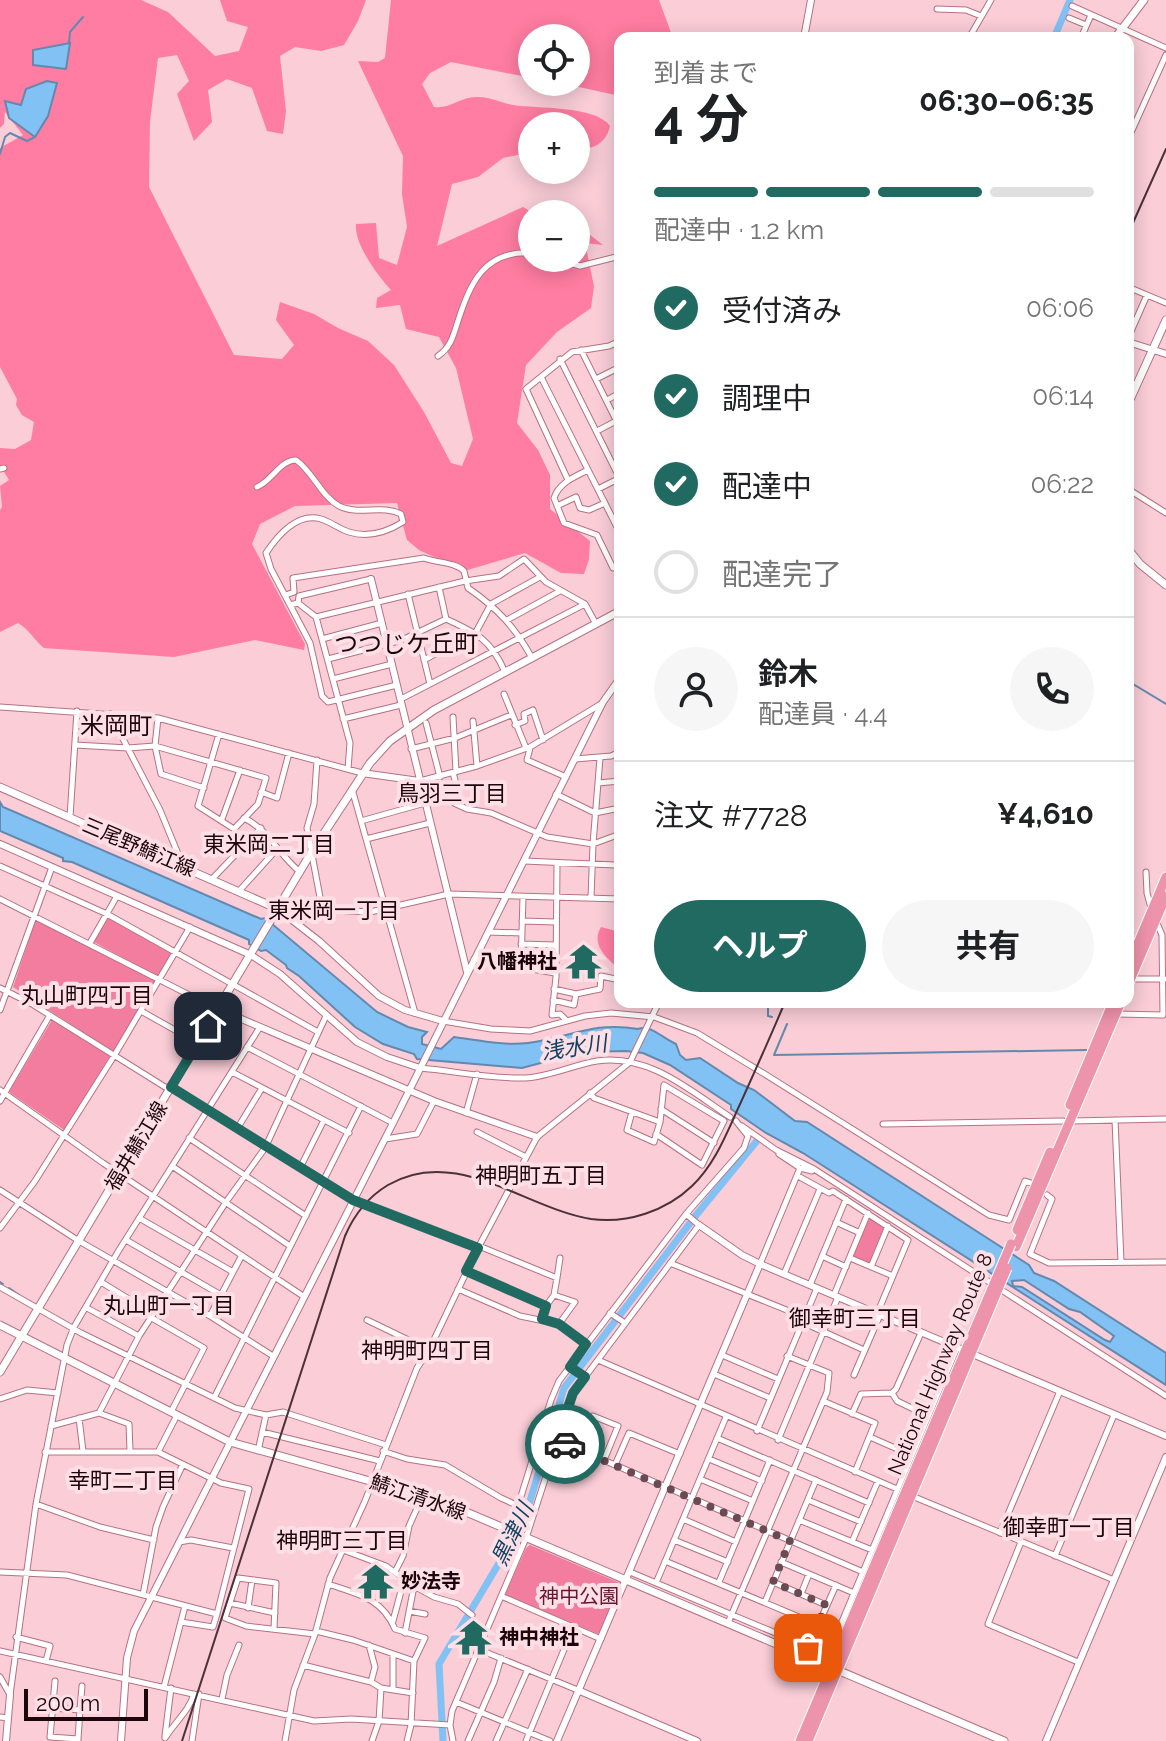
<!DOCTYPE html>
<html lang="ja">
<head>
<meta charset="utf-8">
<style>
	body { margin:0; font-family:Raleway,"Noto Sans JP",sans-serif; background:#f6f6f6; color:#202124; height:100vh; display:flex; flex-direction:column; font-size:30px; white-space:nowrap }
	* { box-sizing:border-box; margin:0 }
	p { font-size:26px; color:#757577 }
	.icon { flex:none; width:44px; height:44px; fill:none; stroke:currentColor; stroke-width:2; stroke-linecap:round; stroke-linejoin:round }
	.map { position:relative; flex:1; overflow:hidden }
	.drawer { position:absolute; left:614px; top:32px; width:520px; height:976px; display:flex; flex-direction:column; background:#fff; border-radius:16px; box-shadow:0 4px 20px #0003 }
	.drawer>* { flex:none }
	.buttons { position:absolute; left:518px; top:24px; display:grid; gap:16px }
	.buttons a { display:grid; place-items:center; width:72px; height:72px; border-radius:50%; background:#fff; box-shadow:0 4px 20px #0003; font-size:40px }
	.scale { position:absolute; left:24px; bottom:20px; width:124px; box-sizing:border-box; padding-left:8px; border:4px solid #1c050c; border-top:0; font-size:22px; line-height:28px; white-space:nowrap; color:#1c050c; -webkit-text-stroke:6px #fddfe5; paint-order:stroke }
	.pin { position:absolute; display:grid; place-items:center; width:68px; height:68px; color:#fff; margin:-34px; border-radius:16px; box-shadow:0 4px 12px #0006 }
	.courier { position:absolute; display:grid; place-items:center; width:80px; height:80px; margin:-40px; border:6px solid #216a61; border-radius:50%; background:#fff; color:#222; box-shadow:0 2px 10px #0007 }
	.head em { font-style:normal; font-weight:700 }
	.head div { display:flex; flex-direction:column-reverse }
	.head { display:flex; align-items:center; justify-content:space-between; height:136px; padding:0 40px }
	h1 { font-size:52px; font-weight:700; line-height:60px }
	.bar { display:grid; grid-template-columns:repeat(4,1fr); gap:12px 8px; align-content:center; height:96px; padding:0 40px }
	.bar i { height:10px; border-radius:6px; background:#e0e0e0 }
	.bar .active { background:#216a61 }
	.bar p { grid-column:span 4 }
	.line { display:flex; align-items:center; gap:20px; padding:0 40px; border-top:2px solid #e0e0e0 }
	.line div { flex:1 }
	.round { display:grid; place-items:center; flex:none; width:84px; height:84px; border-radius:42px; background:#f6f6f6 }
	ol { padding:0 40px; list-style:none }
	li { display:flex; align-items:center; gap:24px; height:88px }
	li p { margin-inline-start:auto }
	li .icon { padding:8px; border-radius:50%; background:#216a61; color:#fff; stroke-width:4 }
	li:last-child { color:#757577 }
	li i { width:44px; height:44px; border:4px solid #e0e0e0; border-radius:50% }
	.primary-button { display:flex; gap:16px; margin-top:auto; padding:16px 40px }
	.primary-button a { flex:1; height:92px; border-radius:48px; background:#216a61; color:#fff; font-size:32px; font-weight:700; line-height:92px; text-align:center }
	.primary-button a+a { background:#f6f6f6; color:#202124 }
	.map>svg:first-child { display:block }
	.green { fill:#f37d9e }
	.forest { fill:#ff7da2 }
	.water { fill:#82c1f3; stroke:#6389ae; stroke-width:2; fill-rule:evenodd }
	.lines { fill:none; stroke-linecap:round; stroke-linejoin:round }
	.stream { stroke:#6389ae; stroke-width:2 }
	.river { stroke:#82c1f3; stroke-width:7 }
	.minor-casing { stroke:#b57283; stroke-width:7 }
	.tertiary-casing { stroke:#b57283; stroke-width:8 }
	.secondary-casing { stroke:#b57283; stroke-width:9 }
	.trunk-casing { stroke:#fff; stroke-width:11 }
	.minor { stroke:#fff; stroke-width:5 }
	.tertiary { stroke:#fff; stroke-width:6 }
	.secondary { stroke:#fff; stroke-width:7 }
	.trunk { stroke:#ee93ac; stroke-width:9 }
	.tram { stroke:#4c3138; stroke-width:2 }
	.trunk-bridge-casing { stroke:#fff; stroke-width:11; stroke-linecap:butt }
	.trunk-bridge { stroke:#ee93ac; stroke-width:9 }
	.done { stroke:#6a4b53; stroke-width:8; stroke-dasharray:0 14.4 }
	.route { stroke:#216a61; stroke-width:10 }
	.labels { text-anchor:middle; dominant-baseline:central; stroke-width:8; stroke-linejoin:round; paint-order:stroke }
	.street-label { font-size:20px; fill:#1c050c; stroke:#fddfe5 }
	.poi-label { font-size:20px; font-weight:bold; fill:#1c050c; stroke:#fddfe5; text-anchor:start }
	.park-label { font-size:20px; fill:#661633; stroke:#fddfe5 }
	.neighbourhood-label { font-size:22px; fill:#1c050c; stroke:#fddfe5 }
	.water-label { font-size:22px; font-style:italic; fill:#124263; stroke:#fddfe5 }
	.quarter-label { font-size:24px; fill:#1c050c; stroke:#fddfe5 }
</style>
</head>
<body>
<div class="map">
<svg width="1166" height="1741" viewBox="0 0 1166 1741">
	<rect width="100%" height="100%" fill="#facdd7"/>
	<!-- green -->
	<path class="green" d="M108,918L176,952L160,978L94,942Z
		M36,919L156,980L114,1052L13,987Z
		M52,1020L110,1056L64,1130L9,1092Z
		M870,1217L886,1227L870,1265L851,1257Z
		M530,1545L620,1583L621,1587L601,1635L505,1595L526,1548Z"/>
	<!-- forest -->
	<path class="forest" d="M0,0H141L168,12L215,56L239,51L248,27L227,21L220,0H366L358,21L344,45L321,51L295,47L280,56L286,111L283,134L267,131L252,88L227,79L208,90L212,122L194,141L177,94L189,81L177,55L158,58L150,121L149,187L234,355L282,359L294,345L276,320L280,302L314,314L338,328L368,341L394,365L424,412L451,463L462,466L473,439L456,368L439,337L406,329L400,305L376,308L377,298L391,290C378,276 354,244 356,224L376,223L379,258L397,265L407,227L402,194L403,156L358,61L378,62L385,58L391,0H659L673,38H620V96L556,82H576V38H532V78L451,62L430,73L422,84L434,107C450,109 461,97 476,97C488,96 502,103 513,105C537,109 595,105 610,126C606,144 593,149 576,150V126H532V152L503,158L478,177L452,184L437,246L523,207L535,214H532V258H576V224L603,245L585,243L594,286L591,308L557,332L526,365L517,423L538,450L550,475V509L590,541L589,559L584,574L561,573L525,553L464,571L419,550L407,540L397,503L295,506L260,524L252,544L305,644L304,650L255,640L174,657L44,648C34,640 29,629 18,623L0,632V510L2,507L0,486L9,480L0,465V448L15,449L31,440L34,422L22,415L16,405L17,399L0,367V148L23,135L5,112L4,124L0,128Z
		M601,927L620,932V970C608,959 590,945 601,927Z"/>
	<!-- water -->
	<path class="water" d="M70,43L66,69L33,65V50Z
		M47,81L57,83L48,116L35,137L9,118L5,101L21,105L26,89Z
		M0,802L3,807L261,919L265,918L377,1012L408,1027L427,1032L422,1037V1044L441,1049L454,1037C477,1040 504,1046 528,1043C570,1038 592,1021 638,1029C650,1024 662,1038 676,1044L680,1055L686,1060L700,1058L738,1083L754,1090L795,1121L807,1122L1029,1265L1034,1273L1054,1281L1166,1353V1385L803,1153L766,1133L731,1109V1105L670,1065L643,1053L626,1051L582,1052L522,1068L417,1059L414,1054L383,1044L355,1027L299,976L287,968L286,965L266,950L261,951L249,944V940L72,862L63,861V858L0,831ZM1024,1280L1069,1309L1080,1312L1114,1336L1110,1342L1105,1340L1022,1287L1013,1286L1012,1281Z"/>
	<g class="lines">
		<!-- stream -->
		<path class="stream" d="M69,43L70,32L83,17
			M0,154L5,137L10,133L27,141L33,138
			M1128,681L1166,704
			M768,1002V1016L772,1017
			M787,1024L774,1055L1087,1050
			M0,1282L3,1284
			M9,1288L22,1297"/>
		<!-- river -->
		<path class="river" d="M1054,38L1070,0
			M443,1741L439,1664L524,1521L564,1388L697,1214L756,1142"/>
		<defs>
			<path id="minor" d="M1072,6L1166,48
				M937,9L966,10L981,16
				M1069,18L1086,25
				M969,38L991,0
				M1081,38L1091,15
				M1128,139L1166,55
				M551,258L580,266L620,256
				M1128,287L1166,303
				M1128,338L1147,295
				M581,350L620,428
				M438,356C450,348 453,337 457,324C470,284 483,250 532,253
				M560,359L620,479
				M541,377L620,533
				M596,379L620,367
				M607,400L620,393
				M597,431L620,419
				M0,469L4,468
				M588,470C574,477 559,483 554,498L564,523L597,535L613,568L620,565
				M568,480L526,389L572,352L609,346L620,341
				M257,487C272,481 280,460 296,460C313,472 321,496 339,506C358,516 382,504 401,514L403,522C387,532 368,538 349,532C339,529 331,522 321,519C297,512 278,535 266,553L271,569L310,643L322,696L328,702L397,685
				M598,489L620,478
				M1128,489L1166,513
				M557,506L576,497L580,508L589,510L605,503
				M439,587L446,619
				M408,594L430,684
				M286,595L294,592L293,578L424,558C437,563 455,562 464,571L468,588C497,608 515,627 532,658
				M298,603L299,596L371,579
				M290,605L298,603L316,617L350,743L348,769
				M316,617L465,581L499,576L524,559L546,582L585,604L596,624
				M446,619C477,633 491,640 505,672
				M507,620L560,591
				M322,639L382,623
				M328,659L402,640L446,619
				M424,660L476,632L491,604L540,577
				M333,679L392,664
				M504,694L526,748
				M401,699L585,604
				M0,707L158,718L362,773
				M110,714L160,810L183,866
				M453,717L456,772
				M158,718L155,746L161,774L204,788
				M343,719L401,705
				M473,721L477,766
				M426,723L440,777
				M515,725L525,721L524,714L533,710L543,740
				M75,745L128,748L155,746L266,778L258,804L234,829L198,806L219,734
				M530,748L527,760L566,777
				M411,749L455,738L511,715
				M575,759L611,756L620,752
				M317,760L314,804L307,828L322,908
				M453,773L455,780L454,803L467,809L491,813L547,837L593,844L620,834
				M420,781L477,766L530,747L601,704
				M598,783L620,781
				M352,789L415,1013
				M261,792L277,798L289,753
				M556,794L595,813L620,808
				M70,817L77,711
				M244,818C269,830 279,855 300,872
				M222,819L240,770
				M361,821L425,803
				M366,839L430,823
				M524,861L615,865
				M557,863L556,977L552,1015L560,1014L566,1020
				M0,866L107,914L318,1032
				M1146,872L1147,893L1151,908
				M212,879L261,828
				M239,891L277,849
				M591,898L593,844L600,758
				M0,899L217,1009
				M522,921L556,922
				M1156,921L1162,935L1163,1015
				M299,923L316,909L370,912L449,894L620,899
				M488,932L522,933
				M90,943L117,896
				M521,944L555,945
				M474,959L555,973
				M521,967L523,897
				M1131,979H1165
				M0,988L32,1004L165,1087H171L353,1200L478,1248
				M554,989L576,994L600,989L601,976L620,980
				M553,1000L574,1005L576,994
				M0,1010L52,867
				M141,1011L198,1043
				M1117,1014L1163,1015
				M443,1021L491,1029L530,1031L585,1016L611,1013L654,1017L673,1024L697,1033L763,1073L989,1215L1009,1220L1025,1181L1031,1183
				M247,1047L393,1123
				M420,1068C454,1071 490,1079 525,1078C549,1077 573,1065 597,1061C648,1053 691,1091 730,1117
				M232,1072L349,1133
				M0,1090L103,1163L303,1296
				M590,1093L594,1098L660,1122L654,1142L627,1130L632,1112
				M0,1101L50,1015
				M661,1109L714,1143
				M466,1113L477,1074
				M1115,1120L1121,1262
				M1071,1121L1166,1119
				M883,1124L1063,1121
				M742,1126L776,1150L814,1169L1166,1396
				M237,1129L262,1088
				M477,1132L526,1157
				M656,1134L702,1165L724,1121L664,1085L660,1122
				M189,1138L306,1216
				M385,1139L417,1134L434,1101
				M779,1154L800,1168L812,1171
				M172,1166L290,1246
				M300,1168L324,1120
				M798,1176L829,1193L833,1191L908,1240L877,1314
				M0,1190L79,1241L210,1316L273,1356
				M1047,1195L1052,1199L1030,1254L1049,1263L1166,1262
				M139,1218L233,1272
				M836,1222L860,1233
				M0,1228L35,1181L114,1056L190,927
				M126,1240L221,1295
				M479,1246L557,1278L560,1258
				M822,1256L846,1267
				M850,1258L893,1276
				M670,1263L804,1317
				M760,1264L800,1168
				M871,1267L888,1226
				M466,1271L546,1306
				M784,1274L820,1189
				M101,1282L153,1314
				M810,1285L846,1199
				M0,1287L81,1333L235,1408L266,1415L283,1412L386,1445
				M458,1289L520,1316L559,1324L586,1344
				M554,1295L557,1278
				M834,1295L868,1213
				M87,1308L139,1336
				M610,1313L625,1323
				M210,1316L242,1255
				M150,1317L204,1348L171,1412
				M542,1319L546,1306L554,1295L575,1302L559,1324
				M367,1320L429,1350
				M802,1322L864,1350
				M722,1355L778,1379
				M598,1360L897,1489
				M570,1367L585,1377
				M714,1374L770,1398
				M854,1375L880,1315
				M892,1393L897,1401L928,1416
				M214,1398L361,1106
				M0,1399L27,1390L58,1393
				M823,1401L875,1423L855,1472
				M99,1413L139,1336L226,1202L265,1148L326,1016
				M852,1414L861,1394L892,1393L896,1389L921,1333
				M79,1418L83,1451
				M51,1426L99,1413L129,1424L130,1451
				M757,1431L817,1288
				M262,1432L380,1461
				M870,1437L911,1455
				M717,1438L869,1503
				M557,1440L863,1572
				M778,1440L838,1297
				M578,1449L593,1416L618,1426L604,1460
				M258,1451L266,1415
				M383,1451L407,1459L445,1465L501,1498L534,1513
				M158,1452L177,1415
				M709,1459L762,1481
				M615,1465L629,1433L680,1454
				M700,1479L753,1501
				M912,1496L1114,1580
				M808,1500L861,1522
				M36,1504L100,1527L154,1540
				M518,1506L551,1400L559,1381L686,1214L744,1148L748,1136L736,1121
				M683,1519L736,1542
				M799,1520L872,1550
				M1000,1533L1060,1391
				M674,1540L728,1562
				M179,1542L191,1540L233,1548
				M852,1542L878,1481
				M1021,1542L988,1624L1078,1662
				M343,1550L386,1566L414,1586L434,1597L458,1604L472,1615
				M1055,1556L1114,1415
				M665,1561L818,1625
				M781,1562L854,1593
				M0,1572L67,1575L217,1614L249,1489L221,1483L158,1452H45
				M395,1572L403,1556L409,1526L423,1495
				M630,1572L828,1655
				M719,1582L770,1460
				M773,1582L826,1605
				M656,1583L726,1417
				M328,1584C358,1594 382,1598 395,1629L425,1638L414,1661
				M801,1594L809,1574
				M143,1595L156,1527L163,1507L183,1464
				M501,1596L601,1639
				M765,1602L816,1480
				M230,1603L275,1613
				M248,1608L252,1580
				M409,1611L425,1614
				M393,1621L404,1580
				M181,1622L213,1627L217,1614
				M728,1623L827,1392L829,1373L787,1356
				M274,1629L276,1583L238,1578L225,1618L246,1626L315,1634
				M316,1631L353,1640L414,1661L411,1725L407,1741
				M405,1633L414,1586
				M16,1637L50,1646L46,1661
				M369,1645L375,1667L371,1682
				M808,1648L836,1585
				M478,1649L580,1691
				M0,1651L314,1721L351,1719L450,1725
				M828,1655L957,1348
				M303,1665L371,1682L381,1688L413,1693
				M0,1677L9,1693
				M55,1681L50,1737L78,1739V1741
				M164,1687L185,1606
				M393,1690V1655
				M10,1695L36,1504L67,1345L74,1327L119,1250L260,1027
				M222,1699L227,1675L239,1645
				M456,1702L550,1741
				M53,1708L80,1710L78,1739
				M80,1710L82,1686
				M0,1717L8,1718
				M165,1736L171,1688
				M165,1738C175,1722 189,1711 194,1694
				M192,1741L199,1694
				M285,1741L294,1690L315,1634L330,1578L365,1501L417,1368L429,1350L478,1248L537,1137L630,1062L659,1002
				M372,1741L379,1721L381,1688
				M453,1741L450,1725L452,1711L526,1538L573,1393L699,1225L686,1214
				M468,1741L494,1682L501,1658
				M496,1741L528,1669
				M526,1741L573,1628"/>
			<path id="tertiary" d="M804,38L811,0
				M1128,342L1166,354
				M371,579L467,972
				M362,773L419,781
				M0,844L251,955L280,974L357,1042L387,1057L420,1068
				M278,909L319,941L379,996L405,1010L443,1021
				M218,1009L434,1101L537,1137
				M699,1225L742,1255L760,1264L1166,1436
				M580,1691L697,1741
				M6,1741L10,1695
				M121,1741L127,1658L134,1631L393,1123L603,702L620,678
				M557,1741L760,1264
				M1046,1741L1166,1457"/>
			<path id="secondary" d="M1115,38L1144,0
				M1128,404L1166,320
				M1128,549L1140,564L1166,585
				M0,787L278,909
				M0,1325L230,1442L438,1500L1004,1741
				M0,1372L311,853L370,763L390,741L434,710L620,611"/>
			<path id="trunk" d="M1128,967L1166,877
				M1128,985L1166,896
				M1070,1105L1113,1002
				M1017,1230L1050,1152
				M1016,1247L1121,1002
				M800,1741L949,1389
				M808,1741L955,1392"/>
		</defs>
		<!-- minor casing -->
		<use href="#minor" class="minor-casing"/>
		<!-- tertiary casing -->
		<use href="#tertiary" class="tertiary-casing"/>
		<!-- secondary casing -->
		<use href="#secondary" class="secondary-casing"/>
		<!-- trunk casing -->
		<use href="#trunk" class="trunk-casing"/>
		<!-- minor -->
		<use href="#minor" class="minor"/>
		<!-- tertiary -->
		<use href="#tertiary" class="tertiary"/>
		<!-- secondary -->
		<use href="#secondary" class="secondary"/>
		<!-- trunk -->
		<use href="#trunk" class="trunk"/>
		<!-- tram -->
		<path class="tram" d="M1128,234L1166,149
			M182,1741L345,1236C354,1215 368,1197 388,1185C456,1145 524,1208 591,1219C627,1224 666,1211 692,1186C716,1163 727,1132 741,1102C756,1069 771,1035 785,1002"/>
		<defs>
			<path id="trunk-bridge" d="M949,1389L1011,1244
				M955,1392L1007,1268"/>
		</defs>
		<!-- trunk-bridge casing -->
		<use href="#trunk-bridge" class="trunk-bridge-casing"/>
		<!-- trunk-bridge -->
		<use href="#trunk-bridge" class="trunk-bridge"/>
	</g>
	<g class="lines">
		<!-- done -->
		<path class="done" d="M565,1444L790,1541L773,1582L826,1605L808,1648"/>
		<!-- route -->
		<path class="route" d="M208,1026L171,1087L353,1200L478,1248L466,1271L546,1306L542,1319L559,1324L586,1344L570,1367L585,1377L573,1393L557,1440L565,1444"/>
	</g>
	<!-- icons -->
	<defs>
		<symbol id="temple-bare" viewBox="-9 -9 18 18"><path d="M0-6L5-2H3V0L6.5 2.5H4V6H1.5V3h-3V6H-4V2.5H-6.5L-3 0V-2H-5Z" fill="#216a61" stroke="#fddfe5" stroke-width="2.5" paint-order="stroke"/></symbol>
	</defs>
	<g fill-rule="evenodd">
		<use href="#temple-bare" x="558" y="936" width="51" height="51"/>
		<use href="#temple-bare" x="350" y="1556" width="51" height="51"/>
		<use href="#temple-bare" x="448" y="1612" width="51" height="51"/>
	</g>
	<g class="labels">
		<!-- street labels -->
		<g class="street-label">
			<text transform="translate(139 847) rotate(23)">三尾野鯖江線</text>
			<text transform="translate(136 1146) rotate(-59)">福井鯖江線</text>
			<text transform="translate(940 1364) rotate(-67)">National Highway Route 8</text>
			<text transform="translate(418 1497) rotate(19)">鯖江清水線</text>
		</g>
		<!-- poi labels -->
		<g class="poi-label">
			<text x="557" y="961" text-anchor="end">八幡神社</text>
			<text x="401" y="1581">妙法寺</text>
			<text x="499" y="1637">神中神社</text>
		</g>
		<!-- park labels -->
		<g class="park-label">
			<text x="579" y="1596">神中公園</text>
		</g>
		<!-- neighbourhood labels -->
		<g class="neighbourhood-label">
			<text x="452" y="793">鳥羽三丁目</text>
			<text x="269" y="844">東米岡二丁目</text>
			<text x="334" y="910">東米岡一丁目</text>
			<text x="87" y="995">丸山町四丁目</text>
			<text x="541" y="1175">神明町五丁目</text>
			<text x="169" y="1305">丸山町一丁目</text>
			<text x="855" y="1318">御幸町三丁目</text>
			<text x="427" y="1350">神明町四丁目</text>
			<text x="123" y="1480">幸町二丁目</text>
			<text x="1069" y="1527">御幸町一丁目</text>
			<text x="342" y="1540">神明町三丁目</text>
		</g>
		<!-- water labels -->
		<g class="water-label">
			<text transform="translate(574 1047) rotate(-8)">浅水川</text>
			<text transform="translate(512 1534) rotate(-64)">黒津川</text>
		</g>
		<!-- quarter labels -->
		<g class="quarter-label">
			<text x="406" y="643">つつじケ丘町</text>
			<text x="116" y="725">米岡町</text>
		</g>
	</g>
</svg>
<div class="buttons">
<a><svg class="icon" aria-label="locate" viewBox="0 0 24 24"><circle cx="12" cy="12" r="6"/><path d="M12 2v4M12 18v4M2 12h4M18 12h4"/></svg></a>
<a>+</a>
<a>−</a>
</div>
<div class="scale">200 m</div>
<div class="pin" style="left:808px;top:1648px;background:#ea580c"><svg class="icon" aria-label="bag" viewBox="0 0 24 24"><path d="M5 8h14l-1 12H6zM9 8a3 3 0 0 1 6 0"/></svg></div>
<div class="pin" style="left:208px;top:1026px;background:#1f2937"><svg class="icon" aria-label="home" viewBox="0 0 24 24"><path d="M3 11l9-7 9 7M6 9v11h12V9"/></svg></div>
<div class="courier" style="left:565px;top:1444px"><svg class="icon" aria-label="car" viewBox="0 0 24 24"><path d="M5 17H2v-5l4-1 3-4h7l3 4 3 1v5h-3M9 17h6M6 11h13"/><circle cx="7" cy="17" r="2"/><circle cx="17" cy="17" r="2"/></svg></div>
<section class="drawer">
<div class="head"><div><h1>4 分</h1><p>到着まで</p></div><em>06:30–06:35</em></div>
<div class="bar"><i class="active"></i><i class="active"></i><i class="active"></i><i></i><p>配達中 · 1.2 km</p></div>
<ol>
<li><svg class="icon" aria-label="check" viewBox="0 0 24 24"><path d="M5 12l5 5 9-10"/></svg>受付済み<p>06:06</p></li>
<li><svg class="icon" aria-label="check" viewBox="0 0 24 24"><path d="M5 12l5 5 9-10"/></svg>調理中<p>06:14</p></li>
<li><svg class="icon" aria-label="check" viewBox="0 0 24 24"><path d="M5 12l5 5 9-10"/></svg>配達中<p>06:22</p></li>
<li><i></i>配達完了</li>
</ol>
<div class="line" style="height:144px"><a class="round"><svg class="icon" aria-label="person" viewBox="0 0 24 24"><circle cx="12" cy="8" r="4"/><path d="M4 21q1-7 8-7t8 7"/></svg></a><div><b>鈴木</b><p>配達員 · 4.4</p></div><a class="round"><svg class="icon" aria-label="phone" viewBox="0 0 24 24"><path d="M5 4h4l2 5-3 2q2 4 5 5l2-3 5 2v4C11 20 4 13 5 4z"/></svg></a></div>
<div class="line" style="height:104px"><div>注文 #7728</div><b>¥4,610</b></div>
<div class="primary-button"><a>ヘルプ</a><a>共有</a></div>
</section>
</div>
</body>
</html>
